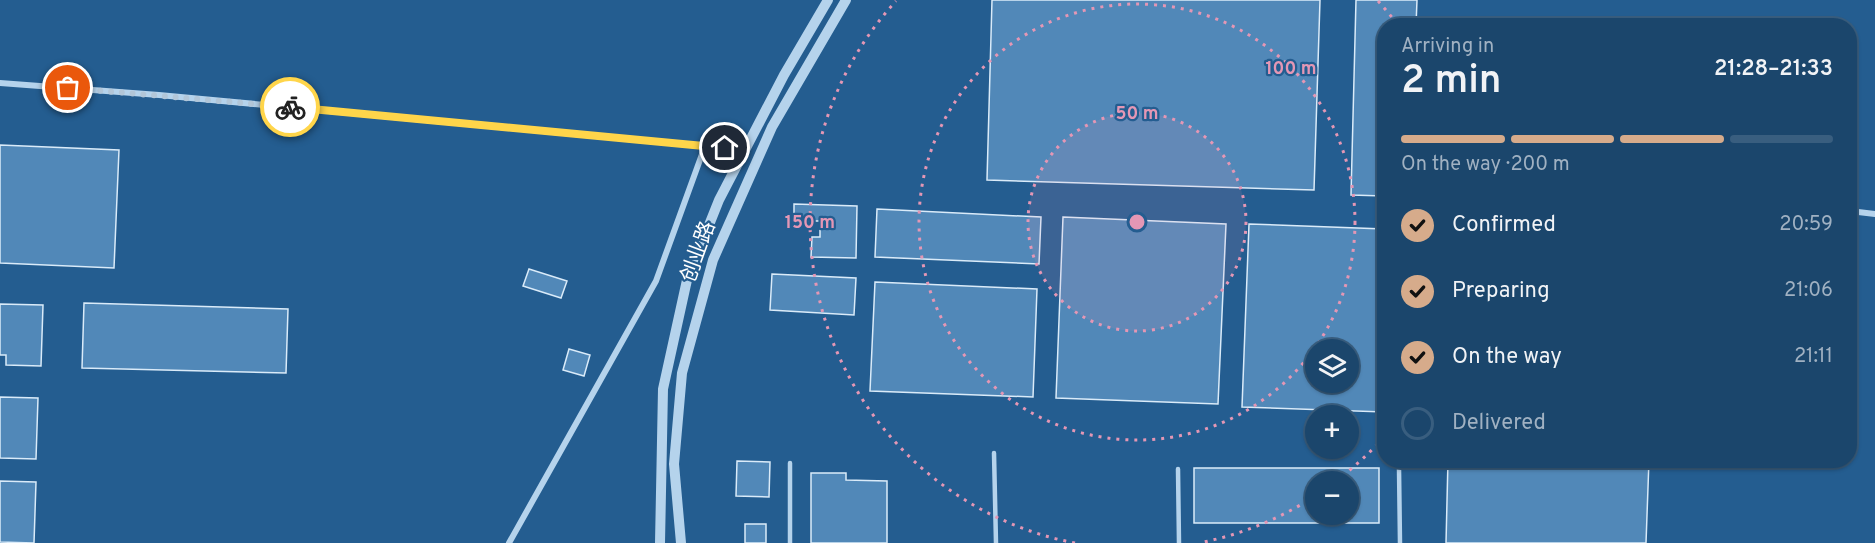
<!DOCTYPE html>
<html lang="en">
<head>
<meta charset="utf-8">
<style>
	body { margin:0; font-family:Overpass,"Noto Sans SC",sans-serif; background:#244d72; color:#f1f3f6; height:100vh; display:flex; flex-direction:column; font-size:22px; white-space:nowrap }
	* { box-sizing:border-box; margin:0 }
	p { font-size:20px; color:#a0b1c2 }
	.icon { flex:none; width:33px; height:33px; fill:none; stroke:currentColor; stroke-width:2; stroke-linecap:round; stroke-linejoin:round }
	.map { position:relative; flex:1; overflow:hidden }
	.drawer { position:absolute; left:1377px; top:18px; width:480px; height:450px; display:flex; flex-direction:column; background:#1b466c; border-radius:24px; box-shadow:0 2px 4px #0004,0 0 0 2px #395e7f }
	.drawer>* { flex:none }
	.buttons { position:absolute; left:1305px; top:339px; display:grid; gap:12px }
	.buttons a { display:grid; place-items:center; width:54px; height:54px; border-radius:50%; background:#1b466c; box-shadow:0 2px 4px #0004,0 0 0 2px #395e7f; font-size:30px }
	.pin { position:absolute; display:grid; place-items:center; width:51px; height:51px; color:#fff; margin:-26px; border:3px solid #fff; border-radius:50%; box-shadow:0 2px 6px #0007 }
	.courier { position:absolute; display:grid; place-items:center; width:60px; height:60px; margin:-30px; border:4px solid #ffd54a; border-radius:50%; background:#fff; color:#222; box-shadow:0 2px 8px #0007 }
	.head em { font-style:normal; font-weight:600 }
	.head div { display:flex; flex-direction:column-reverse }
	.head { display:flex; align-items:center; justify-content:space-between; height:102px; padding:0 24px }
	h1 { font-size:39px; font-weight:600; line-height:45px }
	.bar { display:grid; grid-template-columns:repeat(4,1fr); gap:9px 6px; align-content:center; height:72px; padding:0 24px }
	.bar i { height:8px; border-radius:4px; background:#395e7f }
	.bar .active { background:#d6ab8b }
	.bar p { grid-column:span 4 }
	ol { padding:0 24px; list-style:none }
	li { display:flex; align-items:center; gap:18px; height:66px }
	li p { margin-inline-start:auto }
	li .icon { padding:6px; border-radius:50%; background:#d6ab8b; color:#111; stroke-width:4 }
	li:last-child { color:#a0b1c2 }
	li i { width:33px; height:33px; border:3px solid #395e7f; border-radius:50% }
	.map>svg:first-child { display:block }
	.building { fill:#5188b8; stroke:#daebf9; stroke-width:1.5; fill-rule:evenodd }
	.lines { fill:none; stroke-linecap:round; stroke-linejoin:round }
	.service { stroke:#b5d3ec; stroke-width:4.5 }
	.minor { stroke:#b5d3ec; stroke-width:6 }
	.tertiary { stroke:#b5d3ec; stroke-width:10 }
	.done { stroke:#b2c6d8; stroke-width:6; stroke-dasharray:0 10.8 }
	.route { stroke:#ffd54a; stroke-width:8 }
	.ring { fill:none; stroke:#e497b5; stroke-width:3; stroke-dasharray:3 6 }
	.labels { text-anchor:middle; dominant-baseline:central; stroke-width:4.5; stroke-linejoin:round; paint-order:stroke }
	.street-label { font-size:21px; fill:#fff; stroke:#245d90 }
	.centre { fill:#e497b5; stroke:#245d90; stroke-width:3 }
	.ring-label { font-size:18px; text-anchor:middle; font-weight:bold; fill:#e497b5; stroke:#245d90; stroke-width:4.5; stroke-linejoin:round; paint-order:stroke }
</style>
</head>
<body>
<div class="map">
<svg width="1875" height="543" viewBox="0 0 1875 543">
	<rect width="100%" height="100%" fill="#245d90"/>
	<!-- building -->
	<path class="building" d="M992,0H1320L1314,190L987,180Z
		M1356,0H1417L1416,26H1384V196L1351,195Z
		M0,145L119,150L114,268L0,263Z
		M794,204L857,206L856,258L811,257L812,237H820V221H794Z
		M877,209L1041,217L1039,264L875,257Z
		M1063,217L1226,224L1218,404L1056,398Z
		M1249,224L1384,229V412L1242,407ZM1316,350H1348V382H1316Z
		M529,269L567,281L561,298L523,286Z
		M772,274L856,278L854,315L770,310Z
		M875,282L1037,289L1033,397L870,391Z
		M84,303L288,309L286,373L82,368Z
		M0,304L43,305L41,366L6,365V355H0Z
		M569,349L590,355L584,376L563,370Z
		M0,397L38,398L36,459L0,458Z
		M1448,460H1649L1646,543H1446Z
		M737,461L770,462L769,497L736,496Z
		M1194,468H1379V523H1194ZM1316,482H1348V514H1316Z
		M811,473H846V480L887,481V543H811Z
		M0,481L36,482L34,543L0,542Z
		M745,524H766V543H745Z"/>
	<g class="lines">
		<!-- service -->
		<path class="service" d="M994,453L996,543
			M1399,468L1400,543
			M1178,469L1179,543
			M790,543V463"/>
		<!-- minor -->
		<path class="minor" d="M0,83L159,95L744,150
			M1850,211L1875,214
			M509,543L656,281L705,146"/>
		<!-- tertiary -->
		<path class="tertiary" d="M660,543L663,389L687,280L719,200L784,75L828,0
			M681,543L674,464L682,373L713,260L772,127L846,0"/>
	</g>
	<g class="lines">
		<!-- done -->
		<path class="done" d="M68,88L290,107"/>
		<!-- route -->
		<path class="route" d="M290,107L725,148"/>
	</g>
	<!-- distance rings -->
	<circle cx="1137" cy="222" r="109" fill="#e497b5" fill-opacity=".12"/>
	<g class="ring">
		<circle cx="1137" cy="222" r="109"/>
		<circle cx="1137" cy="222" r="218"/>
		<path d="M1384 437A327 327 0 0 1 1336 481M1315 496A327 327 0 0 1 1199 543M1075 543A327 327 0 0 1 896 1M1378 1A327 327 0 0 1 1398 25"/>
	</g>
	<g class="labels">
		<!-- street labels -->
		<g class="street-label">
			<text transform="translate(699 252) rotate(-70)">创业路</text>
		</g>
	</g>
	<circle cx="1137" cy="222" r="9" class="centre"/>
	<g class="ring-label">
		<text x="1291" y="74">100 m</text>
		<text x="1137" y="119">50 m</text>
		<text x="810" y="228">150 m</text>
	</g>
</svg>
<div class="buttons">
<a><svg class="icon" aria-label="layers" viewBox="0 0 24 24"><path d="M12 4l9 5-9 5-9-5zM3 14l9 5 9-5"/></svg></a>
<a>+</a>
<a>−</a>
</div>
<div class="pin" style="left:68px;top:88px;background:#ea580c"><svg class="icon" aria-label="bag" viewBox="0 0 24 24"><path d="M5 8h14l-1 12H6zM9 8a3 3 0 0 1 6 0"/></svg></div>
<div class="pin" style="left:725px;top:148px;background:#1f2937"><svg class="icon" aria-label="home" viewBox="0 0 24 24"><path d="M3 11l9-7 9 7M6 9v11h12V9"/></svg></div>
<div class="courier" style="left:290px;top:107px"><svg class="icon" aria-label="bike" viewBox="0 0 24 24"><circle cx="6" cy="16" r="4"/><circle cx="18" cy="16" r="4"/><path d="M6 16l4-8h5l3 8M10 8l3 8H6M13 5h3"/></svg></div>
<section class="drawer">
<div class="head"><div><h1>2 min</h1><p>Arriving in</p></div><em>21:28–21:33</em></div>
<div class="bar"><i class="active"></i><i class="active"></i><i class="active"></i><i></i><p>On the way · 200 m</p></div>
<ol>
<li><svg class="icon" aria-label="check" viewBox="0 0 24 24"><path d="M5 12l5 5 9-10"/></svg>Confirmed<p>20:59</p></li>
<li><svg class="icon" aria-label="check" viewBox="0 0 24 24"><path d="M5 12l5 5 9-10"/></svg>Preparing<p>21:06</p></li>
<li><svg class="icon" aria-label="check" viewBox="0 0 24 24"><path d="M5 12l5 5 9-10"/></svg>On the way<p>21:11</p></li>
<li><i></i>Delivered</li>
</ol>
</section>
</div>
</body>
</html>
